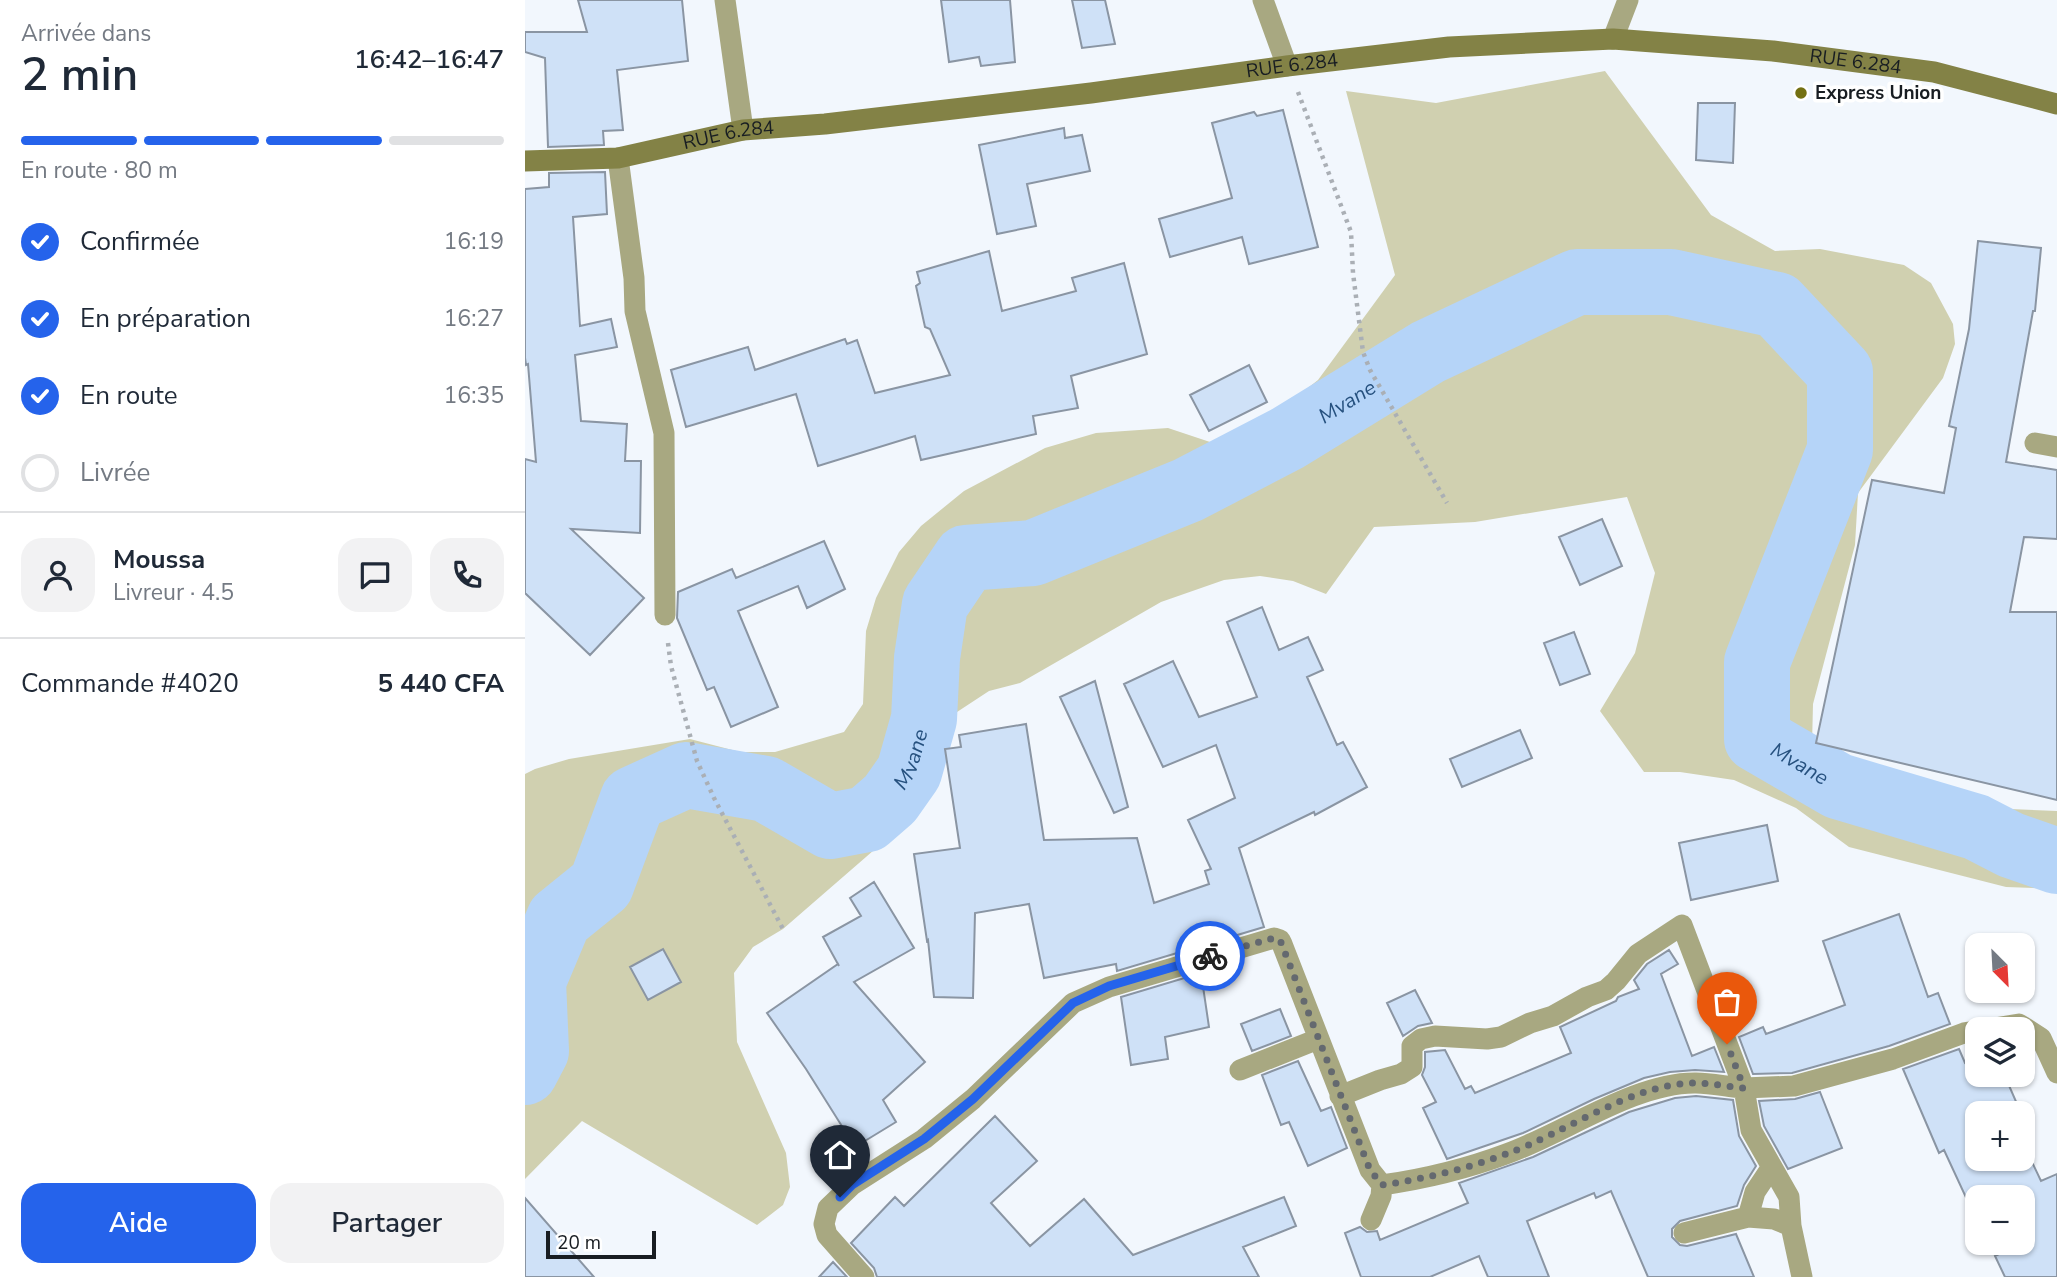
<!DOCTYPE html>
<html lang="fr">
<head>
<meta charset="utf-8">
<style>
	body { margin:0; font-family:"Nunito Sans",sans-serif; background:#f2f2f3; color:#1f2937; height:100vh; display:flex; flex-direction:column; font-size:26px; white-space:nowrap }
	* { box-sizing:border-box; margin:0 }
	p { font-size:23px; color:#747a83 }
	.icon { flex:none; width:38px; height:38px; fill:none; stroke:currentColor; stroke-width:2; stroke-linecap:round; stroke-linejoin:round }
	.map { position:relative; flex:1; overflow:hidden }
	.sheet { display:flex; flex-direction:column; background:#fff; width:525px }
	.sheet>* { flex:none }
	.needle { width:46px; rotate:156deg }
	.fabs { position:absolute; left:1440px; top:933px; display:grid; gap:14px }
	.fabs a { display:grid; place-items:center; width:70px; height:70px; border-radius:14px; background:#fff; box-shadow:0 2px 5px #0004; font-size:35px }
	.scale { position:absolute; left:21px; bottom:18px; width:110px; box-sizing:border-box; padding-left:7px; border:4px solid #181d22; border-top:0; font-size:19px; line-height:24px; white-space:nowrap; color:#181d22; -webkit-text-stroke:5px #fff; paint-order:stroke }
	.pin { position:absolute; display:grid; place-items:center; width:60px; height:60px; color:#fff; margin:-72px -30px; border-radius:50% 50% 50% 0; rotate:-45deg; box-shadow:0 0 7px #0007 }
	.pin .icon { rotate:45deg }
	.courier { position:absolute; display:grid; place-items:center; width:70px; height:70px; margin:-35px; border:5px solid #2563eb; border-radius:50%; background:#fff; color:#222; box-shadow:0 2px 9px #0007 }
	.headline em { font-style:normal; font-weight:600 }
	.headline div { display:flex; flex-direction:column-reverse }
	.headline { display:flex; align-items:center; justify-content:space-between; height:119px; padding:0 21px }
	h1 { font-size:46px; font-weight:600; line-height:52px }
	.bar { display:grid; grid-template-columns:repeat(4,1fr); gap:10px 7px; align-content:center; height:84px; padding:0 21px }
	.bar i { height:9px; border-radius:5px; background:#e0e1e3 }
	.bar .current { background:#2563eb }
	.bar p { grid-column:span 4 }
	.line { display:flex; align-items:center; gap:18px; padding:0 21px; border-top:2px solid #e0e1e3 }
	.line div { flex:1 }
	.round { display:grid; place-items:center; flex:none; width:74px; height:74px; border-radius:21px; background:#f2f2f3 }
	ol { padding:0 21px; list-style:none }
	li { display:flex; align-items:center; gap:21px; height:77px }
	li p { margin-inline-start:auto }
	li .icon { padding:7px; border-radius:50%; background:#2563eb; color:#fff; stroke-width:4 }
	li:last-child { color:#747a83 }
	li i { width:38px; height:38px; border:4px solid #e0e1e3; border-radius:50% }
	.action { display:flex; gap:14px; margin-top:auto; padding:14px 21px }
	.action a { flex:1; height:80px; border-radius:21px; background:#2563eb; color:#fff; font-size:28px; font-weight:600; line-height:80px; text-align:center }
	.action a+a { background:#f2f2f3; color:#1f2937 }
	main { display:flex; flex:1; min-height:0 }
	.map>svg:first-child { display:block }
	.green { fill:#d0d0b0 }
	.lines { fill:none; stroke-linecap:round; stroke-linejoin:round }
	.river { stroke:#b5d4f8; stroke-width:66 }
	.building { fill:#cfe1f7; stroke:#8a95a3; stroke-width:2 }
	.path { stroke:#aaafb5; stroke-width:4.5; stroke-dasharray:3.5 5; stroke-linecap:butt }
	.street { stroke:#a8a881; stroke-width:21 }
	.secondary { stroke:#838246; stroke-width:21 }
	.done { stroke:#64696f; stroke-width:7; stroke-dasharray:0 12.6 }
	.route { stroke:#2563eb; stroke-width:9 }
	.poi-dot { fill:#737012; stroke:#fff; stroke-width:2.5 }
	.labels { text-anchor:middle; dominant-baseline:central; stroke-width:7; stroke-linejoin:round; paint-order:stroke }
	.street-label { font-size:19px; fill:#181d22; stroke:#fff }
	.poi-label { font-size:19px; font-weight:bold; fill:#181d22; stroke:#fff; text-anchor:start }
	.water-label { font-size:21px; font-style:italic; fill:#26517f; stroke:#fff }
</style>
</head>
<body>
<main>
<section class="sheet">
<div class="headline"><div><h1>2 min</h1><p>Arrivée dans</p></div><em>16:42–16:47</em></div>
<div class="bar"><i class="current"></i><i class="current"></i><i class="current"></i><i></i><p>En route · 80 m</p></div>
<ol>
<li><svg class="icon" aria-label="check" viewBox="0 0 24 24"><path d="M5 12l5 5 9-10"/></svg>Confirmée<p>16:19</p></li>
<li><svg class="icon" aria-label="check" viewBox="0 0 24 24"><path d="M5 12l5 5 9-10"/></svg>En préparation<p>16:27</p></li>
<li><svg class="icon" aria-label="check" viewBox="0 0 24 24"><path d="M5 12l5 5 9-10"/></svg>En route<p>16:35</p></li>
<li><i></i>Livrée</li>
</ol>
<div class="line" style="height:126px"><a class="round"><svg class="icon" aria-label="person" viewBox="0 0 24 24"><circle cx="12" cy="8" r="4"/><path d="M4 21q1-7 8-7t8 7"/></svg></a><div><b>Moussa</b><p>Livreur · 4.5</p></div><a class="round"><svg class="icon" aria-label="chat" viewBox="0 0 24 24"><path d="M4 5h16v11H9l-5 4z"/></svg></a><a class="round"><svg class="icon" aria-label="phone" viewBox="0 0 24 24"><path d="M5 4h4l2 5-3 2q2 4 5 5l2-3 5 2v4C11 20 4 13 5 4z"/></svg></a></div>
<div class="line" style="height:91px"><div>Commande #4020</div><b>5 440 CFA</b></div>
<div class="action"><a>Aide</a><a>Partager</a></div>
</section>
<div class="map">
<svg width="1532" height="1277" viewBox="0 0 1532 1277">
	<rect width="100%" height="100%" fill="#f2f7fd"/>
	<!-- green -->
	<path class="green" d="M1080,71L1186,215L1250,251L1295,249L1379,265L1406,283L1428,324L1430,344L1418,378L1333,493L1330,545L1288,704L1287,746L1309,762L1382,774L1485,809L1532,811V889L1481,887L1324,847L1271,808L1209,780L1155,772H1119L1075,711L1110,653L1130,573L1102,497L950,522L849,527L801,594L768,581L735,576L699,580L636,602L495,683L464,691L432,712L379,824L258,929L228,947L209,973L212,1042L261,1153L265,1187L258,1205L232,1225L57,1121L0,1179V774L10,769L44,759L165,739L215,752H250L319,732L338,704L341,631L351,598L374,552L396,526L439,491L520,448L571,433L643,428L691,444L725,434L793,380L870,275L821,91L911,103Z"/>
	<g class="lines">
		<!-- river -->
		<path class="river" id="s1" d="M0,1072L11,1051L8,981L34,919L76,885L108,799L161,775L241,789L305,826L342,819L365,799L384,772L399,719L402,658L410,604L441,558L508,553L663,490L763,438L903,352L1052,282H1146L1252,305L1315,372V450L1232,662V739L1313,786L1451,827L1486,845L1532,861"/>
	</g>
	<!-- building -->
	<path class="building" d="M53,0H157L163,61L92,70L98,130L78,131L79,145L23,147L20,58L0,52V32H62Z
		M416,0H485L490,62L456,66L454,57L424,62Z
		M547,0H580L590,44L557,48Z
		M1173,103H1210L1208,163L1171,160Z
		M758,110L793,247L724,264L717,237L645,257L634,219L707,198L687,123L729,112L732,116Z
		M539,128L540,138L557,135L565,171L502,184L511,226L472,234L454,145Z
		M80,172L82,214L48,217L55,326L86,319L92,347L50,355L56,421L102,424L100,461H116L115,533L46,529L119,598L65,655L0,593V459L11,462L3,364L1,365L0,358V189L24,187V173Z
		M1453,241L1516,248L1510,311H1508L1481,462L1532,470V539L1499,537L1485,612H1532V800L1291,743L1347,480L1419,493L1431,428L1424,426L1444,329Z
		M464,251L477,311L551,291L547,278L599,263L622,354L546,376L553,408L508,416L511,434L396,460L390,436L293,466L271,394L161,427L146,370L223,347L230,370L320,339L322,344L332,340L350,393L425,375L405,329L400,327L391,286L395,283L392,272Z
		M724,365L742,402L684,431L665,395Z
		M1077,519L1097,566L1055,585L1034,537Z
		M299,541L320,589L282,608L273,586L213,611L253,707L206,727L189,687L182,690L152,618L153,592L207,569L211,578Z
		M737,607L754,650L783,637L798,670L782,677L812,745L818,742L842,787L790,815L789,812L714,848L739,927L592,971L591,964L519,978L504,904L450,913L448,998L409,997L403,940L402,941L389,854L435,848L420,749L436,747L434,735L501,724L519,840L612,838L629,903L684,884L680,871L686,869L663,820L710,798L691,745L638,767L599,684L648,661L674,717L732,697L702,622Z
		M1049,632L1065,674L1035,685L1019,643Z
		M570,681L603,807L589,813L535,697Z
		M995,730L1007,758L937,787L925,759Z
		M1242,825L1253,881L1166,900L1154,843Z
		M349,882L389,948L329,982L400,1062L358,1100L371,1122L330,1147L281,1069L242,1013L313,964L314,966L298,937L336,916L325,898Z
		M1374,914L1403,997L1413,993L1425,1024L1364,1046L1267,1073L1228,1074L1214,1037L1238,1027L1241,1034L1320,1005L1298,941Z
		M138,949L156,982L123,1000L105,967Z
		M1144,950L1153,964L1136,974L1167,1056L1189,1047L1199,1072L1170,1070L1145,1072L1119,1078L1069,1099L998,1133L922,1159L898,1108L911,1102L897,1075L900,1067V1052L920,1050L940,1089L946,1086L950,1093L1046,1053L1035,1027L1091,1001L1093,997L1114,989L1109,980L1122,964Z
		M676,973L684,1027L640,1037L643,1059L606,1065L596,997Z
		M890,990L907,1023L893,1026L878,1036L862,1003Z
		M755,1009L766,1036L727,1051L716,1024Z
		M1434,1049L1440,1063L1452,1058V1074H1479L1496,1113H1452V1158H1498V1143L1516,1181L1532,1174V1277H1480L1470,1256L1478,1252L1473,1242H1498V1197H1452V1200L1444,1204L1419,1150L1414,1153L1378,1069Z
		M773,1061L796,1111L806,1107L822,1148L783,1166L764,1122L756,1125L737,1075Z
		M1295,1092L1317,1148L1263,1169L1239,1126L1234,1101L1270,1099Z
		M1171,1096L1208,1100L1214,1136L1231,1166L1219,1185L1212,1206L1155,1221L1147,1229V1237L1155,1245L1162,1246L1211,1234L1229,1277H1123L1086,1191L1071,1198L1069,1193L1002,1221L1024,1277H963L954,1256L905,1277H836L820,1233L835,1227L842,1232L852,1231L855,1240L943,1203L934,1183L1008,1157L1104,1112L1150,1098Z
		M470,1116L512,1161L466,1203L505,1246L559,1199L608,1255L759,1197L771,1226L718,1247L734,1277H352L349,1268L326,1243L370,1197L379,1206Z
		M0,1198L69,1277H0Z
		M308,1262L322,1277H294Z"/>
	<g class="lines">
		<!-- path -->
		<path class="path" d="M773,92L826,232L828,273L838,352L845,370L922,503
			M143,643L146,666L172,761L189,798L258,929"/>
		<!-- street -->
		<path class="street" d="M200,0L218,130
			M738,0L762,66
			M1088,39L1103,0
			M93,158L109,278L110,311L139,433L140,615
			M1510,443L1532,447
			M1464,1029L1494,1024L1516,1038L1532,1073
			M715,1070L793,1039
			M815,1096L855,1080L876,1074L887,1067V1046L896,1039L910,1036L962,1039L976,1037L1005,1023L1028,1016L1062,997L1081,990L1091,981L1113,954L1157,925L1219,1088L1269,1086L1368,1059L1439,1033L1452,1031
			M1223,1217L1230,1192L1246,1168
			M846,1220L856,1196L857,1185
			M1159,1233L1223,1217L1249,1219L1266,1226
			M339,1277L302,1235L299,1224L303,1208L327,1185L399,1139L448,1099L548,1003L584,987L749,938L755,940L757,944L845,1170L857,1185C899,1179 941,1169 981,1154C1038,1134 1110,1082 1171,1083C1187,1083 1203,1087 1219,1088L1226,1130L1264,1197L1266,1226L1277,1277"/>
		<!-- secondary -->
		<path class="secondary" id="s2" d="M0,161L93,158L218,130L300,124L566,93L762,66L924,47L1088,39L1248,51L1409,72L1532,104"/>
	</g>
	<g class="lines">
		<!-- done -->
		<path class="done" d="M685,956L749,938L755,940L845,1170L857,1185C899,1179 941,1169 981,1154C1038,1134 1110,1082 1171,1083C1187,1083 1203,1087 1219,1088L1202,1044"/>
		<!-- route -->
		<path class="route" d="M315,1197L327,1185L399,1139L448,1099L548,1003L584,986L685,956"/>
	</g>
	<!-- markers -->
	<circle class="poi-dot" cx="1276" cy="93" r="7"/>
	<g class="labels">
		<!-- street labels -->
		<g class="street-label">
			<text stroke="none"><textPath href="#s2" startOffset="1340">RUE 6.284</textPath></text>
			<text stroke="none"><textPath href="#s2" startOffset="774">RUE 6.284</textPath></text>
			<text stroke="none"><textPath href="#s2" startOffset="206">RUE 6.284</textPath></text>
		</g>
		<!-- poi labels -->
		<g class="poi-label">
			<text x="1290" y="93">Express Union</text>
		</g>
		<!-- water labels -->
		<g class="water-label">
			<text stroke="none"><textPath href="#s1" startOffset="1264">Mvane</textPath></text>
			<text stroke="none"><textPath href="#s1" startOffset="634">Mvane</textPath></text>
			<text stroke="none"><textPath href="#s1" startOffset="2250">Mvane</textPath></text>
		</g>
	</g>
</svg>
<div class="fabs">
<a><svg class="needle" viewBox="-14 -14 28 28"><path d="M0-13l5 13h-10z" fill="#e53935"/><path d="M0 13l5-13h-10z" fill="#747a83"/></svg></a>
<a><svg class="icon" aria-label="layers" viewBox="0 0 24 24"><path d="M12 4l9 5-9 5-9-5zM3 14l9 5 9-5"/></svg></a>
<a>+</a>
<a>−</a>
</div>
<div class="scale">20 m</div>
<div class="pin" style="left:1202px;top:1044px;background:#ea580c"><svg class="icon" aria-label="bag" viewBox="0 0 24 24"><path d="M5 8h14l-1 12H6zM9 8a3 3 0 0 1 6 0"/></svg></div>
<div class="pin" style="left:315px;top:1197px;background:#1f2937"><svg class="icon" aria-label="home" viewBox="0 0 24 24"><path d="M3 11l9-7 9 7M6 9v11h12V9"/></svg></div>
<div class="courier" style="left:685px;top:956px"><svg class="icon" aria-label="bike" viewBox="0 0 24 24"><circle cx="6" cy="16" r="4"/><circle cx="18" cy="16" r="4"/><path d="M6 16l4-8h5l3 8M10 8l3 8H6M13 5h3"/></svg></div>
</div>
</main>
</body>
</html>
